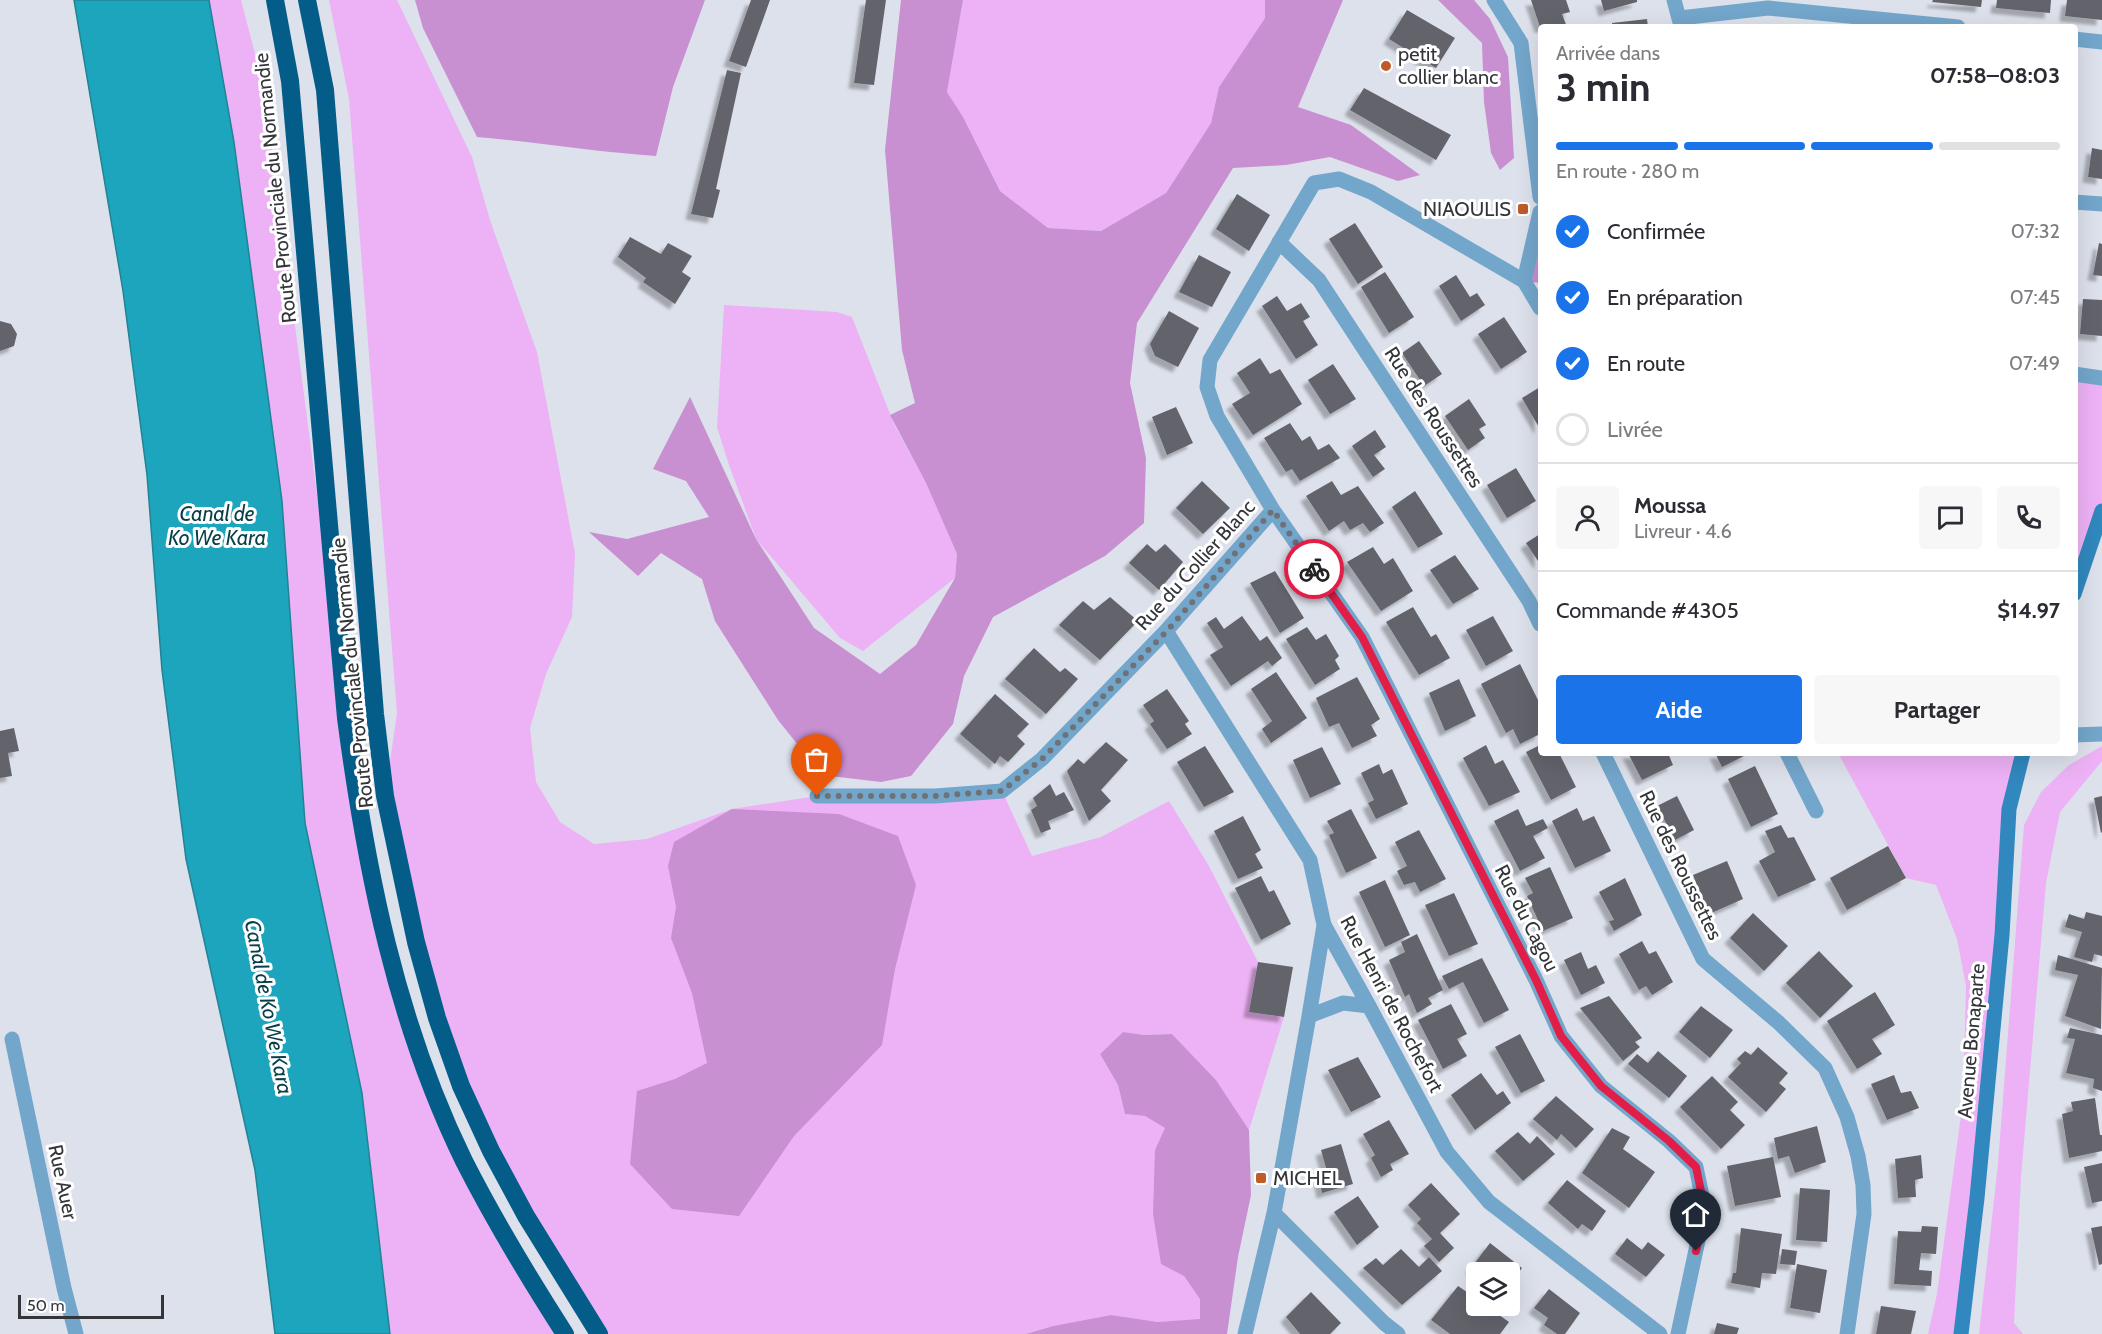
<!DOCTYPE html>
<html lang="fr">
<head>
<meta charset="utf-8">
<style>
	body { margin:0; font-family:Cabin,sans-serif; background:#f7f7f7; color:#2b2b33; height:100vh; display:flex; flex-direction:column; font-size:22px; white-space:nowrap }
	* { box-sizing:border-box; margin:0 }
	p { font-size:20px; color:#7c7c81 }
	.icon { flex:none; width:33px; height:33px; fill:none; stroke:currentColor; stroke-width:2; stroke-linecap:round; stroke-linejoin:round }
	.map { position:relative; flex:1; overflow:hidden }
	.panel { position:absolute; left:1538px; top:24px; width:540px; height:732px; display:flex; flex-direction:column; background:#fff; border-radius:6px; box-shadow:0 6px 24px #0002 }
	.panel>* { flex:none }
	.controls { position:absolute; left:1466px; top:1262px; display:grid; gap:12px }
	.controls a { display:grid; place-items:center; width:54px; height:54px; border-radius:6px; background:#fff; box-shadow:0 6px 24px #0002; font-size:30px }
	.scale { position:absolute; left:18px; bottom:15px; width:146px; box-sizing:border-box; padding-left:6px; border:3px solid #333539; border-top:0; font-size:16px; line-height:21px; white-space:nowrap; color:#333539; -webkit-text-stroke:4px #fff; paint-order:stroke }
	.pin { position:absolute; display:grid; place-items:center; width:51px; height:51px; color:#fff; margin:-62px -26px; border-radius:50% 50% 50% 0; rotate:-45deg; box-shadow:0 0 6px #0007 }
	.pin .icon { rotate:45deg }
	.courier { position:absolute; display:grid; place-items:center; width:60px; height:60px; margin:-30px; border:4px solid #e11d48; border-radius:50%; background:#fff; color:#222; box-shadow:0 2px 8px #0007 }
	.summary em { font-style:normal; font-weight:700 }
	.summary div { display:flex; flex-direction:column-reverse }
	.summary { display:flex; align-items:center; justify-content:space-between; height:102px; padding:0 18px }
	h1 { font-size:39px; font-weight:700; line-height:45px }
	.bar { display:grid; grid-template-columns:repeat(4,1fr); gap:9px 6px; align-content:center; height:72px; padding:0 18px }
	.bar i { height:8px; border-radius:4px; background:#e1e1e2 }
	.bar .current { background:#1a73e8 }
	.bar p { grid-column:span 4 }
	.line { display:flex; align-items:center; gap:15px; padding:0 18px; border-top:2px solid #e1e1e2 }
	.line div { flex:1 }
	.round { display:grid; place-items:center; flex:none; width:63px; height:63px; border-radius:6px; background:#f7f7f7 }
	ol { padding:0 18px; list-style:none }
	li { display:flex; align-items:center; gap:18px; height:66px }
	li p { margin-inline-start:auto }
	li .icon { padding:6px; border-radius:50%; background:#1a73e8; color:#fff; stroke-width:4 }
	li:last-child { color:#7c7c81 }
	li i { width:33px; height:33px; border:3px solid #e1e1e2; border-radius:50% }
	.primary-button { display:flex; gap:12px; margin-top:auto; padding:12px 18px }
	.primary-button a { flex:1; height:69px; border-radius:6px; background:#1a73e8; color:#fff; font-size:24px; font-weight:700; line-height:69px; text-align:center }
	.primary-button a+a { background:#f7f7f7; color:#2b2b33 }
	.map>svg:first-child { display:block }
	.green { fill:#edb2f5 }
	.forest { fill:#c88fd1 }
	.water { fill:#1ca5bc; stroke:#238395; stroke-width:1.5 }
	.building { fill:#64636c; filter:url(#shadow) }
	.lines { fill:none; stroke-linecap:round; stroke-linejoin:round }
	.street { stroke:#73a6cb; stroke-width:15 }
	.secondary { stroke:#3088be; stroke-width:15 }
	.highway { stroke:#045c89; stroke-width:18 }
	.done { stroke:#6e7177; stroke-width:6; stroke-dasharray:0 10.8 }
	.route { stroke:#e11d48; stroke-width:8 }
	.poi-dot { fill:#c05a29; stroke:#fff; stroke-width:2 }
	.labels { text-anchor:middle; dominant-baseline:central; stroke-width:6; stroke-linejoin:round; paint-order:stroke }
	.poi-label { font-size:20px; fill:#333539; stroke:#fff; text-anchor:start }
	.street-label { font-size:20px; fill:#333539; stroke:#fff }
	.water-label { font-size:21px; font-style:italic; fill:#063f49; stroke:#fff }
</style>
</head>
<body>
<div class="map">
<svg width="2102" height="1334" viewBox="0 0 2102 1334">
	<defs>
		<filter id="shadow"><feDropShadow dx="-5.5" dy="5.5" stdDeviation="1.5" flood-color="#0004"/></filter>
	</defs>
	<rect width="100%" height="100%" fill="#dde1eb"/>
	<!-- green -->
	<path class="green" d="M209,0H241L264,88L357,801L435,1094L565,1334H390L362,1093L305,823L282,501L234,142Z
		M329,0H397L472,157L490,220L537,352L575,553L572,617L546,674L530,728L536,782L560,822L594,844L647,839L732,809L817,796L1002,791L1032,856L1101,837L1169,801L1209,866L1258,962L1250,1012L1284,1017L1249,1130L1216,1080L1172,1034L1144,1035L1123,1032L1100,1054L1118,1085L1125,1114L1145,1116L1165,1128L1184,1276L1201,1299L1200,1320L1158,1322L1111,1315L1053,1326L1026,1334H599L461,1086L385,796L397,713L349,99Z
		M963,0H1265V18L1219,87L1211,123L1166,193L1101,231L1048,228L1000,191L963,118L947,92Z
		M724,305L837,312L852,317L894,424L926,483L957,554L955,578L863,651L840,638L756,539L728,462L717,427Z
		M2075,374L2102,383V511L2075,594Z
		M2102,746V761L2060,812L2046,883L2021,1177L2014,1323L2023,1334H1979L1998,1164L2024,825L2041,792L2069,765Z
		M1838,753H2023L2009,809L1961,1334H1928L1937,1294L1963,1100L1966,986L1957,939L1936,885L1906,878Z"/>
	<!-- forest -->
	<path class="forest" d="M415,0H705L673,87L656,156C596,152 537,142 477,137L423,28Z
		M901,0H963L947,92L963,117L1000,191L1048,228L1101,231L1166,193L1211,123L1219,87L1265,18V0H1343L1298,107L1351,125L1420,175L1398,181L1330,157L1286,165L1233,168L1137,323L1130,383L1146,458L1144,523L1105,556L993,617L964,676L953,724L911,776L881,782L822,775L778,720L715,621L702,579L661,553L638,576L589,532L627,539L709,517L686,481L653,469L690,397L756,539L814,628L880,674L916,645L955,578L957,554L926,483L890,415L915,403L902,350L885,150Z
		M1438,0H1474L1490,19L1508,57L1514,158L1500,170L1491,153L1484,102L1482,43Z
		M1540,212V283L1524,281Z
		M732,809L839,814L898,836L916,885L895,969L882,1045L794,1136L739,1216L672,1209L630,1164L637,1091L675,1079L707,1063L692,993L671,938L676,907L668,866L674,842Z
		M1123,1032L1144,1035L1172,1034L1216,1080L1249,1130L1251,1195L1238,1257L1227,1334H1026L1053,1326L1111,1315L1158,1322L1200,1319V1299L1184,1276L1161,1264L1153,1214L1155,1150L1165,1128L1145,1116L1125,1114L1118,1085L1100,1054Z"/>
	<!-- water -->
	<path class="water" d="M74,0H209L234,142L282,501L305,823L362,1093L390,1334H275L255,1170L186,859L162,670L147,475L123,291Z"/>
	<!-- building -->
	<path class="building" d="M751,0H770L746,67L729,61Z
		M866,0H886L874,85L854,83Z
		M1531,0H1566L1570,12L1562,14L1567,27H1540Z
		M1601,0H1637V2L1604,11Z
		M1933,0H1982L1981,7L1932,2Z
		M1997,0H2051L2050,13L1996,8Z
		M2067,0H2102V20L2065,16Z
		M1407,10L1455,38L1436,68L1389,39Z
		M1647,19L1648,27H1612V23Z
		M727,70L741,73L716,189L720,190L713,218L691,214Z
		M1364,88L1451,135L1436,160L1350,110Z
		M2092,148L2102,150V179L2088,177Z
		M1237,194L1270,215L1249,251L1216,229Z
		M1355,223L1383,267L1358,284L1329,239Z
		M630,237L661,254L668,243L692,256L682,272L691,278L675,304L643,282L646,278L618,257Z
		M2099,243L2102,244V276L2093,275Z
		M1199,255L1231,272L1212,307L1179,292Z
		M1385,272L1414,317L1389,333L1361,287Z
		M1456,275L1470,297L1477,293L1485,305L1461,321L1439,286Z
		M1277,296L1287,311L1301,303L1310,317L1303,321L1318,345L1296,359L1262,306Z
		M2083,299L2102,300V336L2080,334Z
		M1169,311L1199,328L1178,367L1155,356L1150,344Z
		M1504,317L1527,352L1501,369L1478,334Z
		M0,321L11,324L17,334L14,346L0,351Z
		M1419,341L1442,374L1424,386L1402,353Z
		M1260,358L1270,374L1280,369L1302,404L1253,435L1232,404L1250,393L1237,373Z
		M1333,364L1356,399L1330,414L1308,380Z
		M1540,387V429L1522,398Z
		M1469,399L1486,425L1479,429L1485,438L1468,450L1445,416Z
		M1176,407L1193,443L1167,455L1152,417Z
		M1290,423L1302,441L1310,436L1318,450L1329,444L1340,458L1300,481L1292,469L1286,472L1264,438Z
		M1375,430L1386,447L1374,455L1385,469L1373,477L1352,446Z
		M1516,468L1536,501L1507,518L1487,485Z
		M1202,481L1230,508L1203,534L1176,508Z
		M1332,481L1341,495L1358,486L1384,523L1370,532L1363,523L1350,530L1344,521L1329,531L1306,496Z
		M1415,491L1443,534L1418,548L1392,507Z
		M1540,534V564L1526,543Z
		M1147,544L1156,552L1165,544L1183,562L1159,590L1129,563Z
		M1373,547L1384,564L1393,558L1413,591L1381,611L1347,562Z
		M1455,555L1479,589L1453,604L1430,570Z
		M1275,571L1304,618L1280,633L1250,583Z
		M1110,597L1138,621L1100,660L1059,625L1083,601L1094,610Z
		M1413,607L1431,637L1436,634L1450,658L1419,675L1386,622Z
		M1242,616L1260,641L1267,636L1282,658L1272,666L1268,661L1231,686L1210,655L1223,647L1207,623L1216,617L1224,629Z
		M1493,616L1513,651L1486,666L1466,630Z
		M1307,627L1316,640L1326,634L1339,656L1335,660L1340,669L1315,685L1286,639Z
		M1034,648L1060,672L1065,668L1078,679L1046,714L1005,679Z
		M1520,664L1540,704V734L1520,744L1513,729L1506,733L1481,684Z
		M1276,672L1307,718L1271,743L1262,729L1272,721L1251,689Z
		M1357,677L1380,719L1371,725L1377,736L1352,748L1339,723L1329,727L1316,698Z
		M1459,679L1476,716L1445,731L1429,693Z
		M1167,689L1189,721L1185,724L1192,734L1167,749L1150,724L1154,721L1143,705Z
		M995,694L1029,724L1017,736L1025,744L1008,762L1000,756L995,764L960,734Z
		M14,728L19,751L8,753L12,776L0,778V731Z
		M1106,742L1128,760L1101,790L1111,801L1089,821L1067,771L1078,759L1084,764Z
		M1486,745L1495,764L1503,760L1520,792L1489,806L1463,758Z
		M1540,745V753H1559L1576,787L1551,800L1526,752Z
		M1205,746L1234,792L1204,807L1177,762Z
		M1322,747L1341,784L1310,798L1293,760Z
		M1628,753H1668L1673,765L1642,780Z
		M1715,753H1750L1722,767Z
		M1379,764L1383,774L1392,769L1408,804L1376,819L1368,803L1374,800L1361,773Z
		M1755,766L1778,814L1751,827L1728,779Z
		M1050,784L1056,796L1064,792L1074,810L1048,821L1051,829L1041,833L1031,810L1037,806L1033,798Z
		M1677,796L1694,830L1675,840L1657,806Z
		M2102,796V832L2101,833L2094,798Z
		M1577,808L1583,821L1594,816L1611,851L1575,868L1552,821Z
		M1351,809L1377,858L1346,873L1329,835L1334,833L1327,821Z
		M1518,809L1526,826L1543,819L1548,828L1533,836L1545,858L1520,871L1494,821Z
		M1243,816L1261,850L1255,854L1263,868L1238,879L1214,831Z
		M1781,825L1788,838L1794,837L1816,880L1778,897L1759,861L1775,852L1765,831Z
		M1419,830L1446,879L1420,892L1415,882L1404,885L1397,871L1407,866L1395,842Z
		M1888,846L1906,878L1847,910L1830,878Z
		M1727,861L1743,899L1709,914L1693,875Z
		M1550,867L1573,918L1543,931L1527,896L1533,893L1525,878Z
		M1261,876L1269,892L1274,890L1291,924L1261,940L1235,888Z
		M1625,878L1642,915L1614,931L1609,921L1614,920L1599,892Z
		M1385,880L1410,935L1385,947L1359,892Z
		M1454,893L1478,944L1449,956L1425,905Z
		M2086,912L2102,916V956L2094,954L2092,962L2074,957L2082,932L2065,927L2069,914L2084,919Z
		M1753,913L1788,946L1764,971L1730,938Z
		M1417,934L1443,990L1428,998L1432,1004L1417,1013L1409,994L1405,997L1389,960L1405,952L1401,942Z
		M1642,941L1649,954L1656,951L1673,982L1652,995L1646,986L1639,990L1619,954Z
		M1819,951L1853,986L1820,1018L1786,983Z
		M1581,952L1588,969L1596,965L1605,983L1581,995L1564,960Z
		M2058,955L2102,968L2101,1029L2065,1016L2078,975L2055,970Z
		M1482,958L1509,1010L1484,1023L1463,982L1449,989L1442,976Z
		M1258,962L1293,967L1284,1017L1249,1012Z
		M1875,992L1895,1025L1872,1039L1882,1054L1857,1069L1827,1021Z
		M1609,996L1642,1038L1635,1042L1640,1047L1623,1061L1580,1008Z
		M1451,1004L1467,1034L1457,1039L1467,1056L1443,1069L1418,1020Z
		M1701,1006L1733,1030L1710,1058L1679,1032Z
		M2070,1028L2102,1035V1091L2093,1088L2094,1079L2066,1073L2075,1039L2067,1038Z
		M1520,1034L1545,1081L1521,1093L1495,1047Z
		M1758,1047L1788,1073L1779,1083L1786,1089L1766,1112L1728,1077L1741,1063L1737,1059L1745,1051L1751,1055Z
		M1658,1051L1687,1076L1669,1098L1628,1064L1637,1054L1648,1063Z
		M1358,1057L1381,1097L1351,1112L1328,1070Z
		M1481,1073L1497,1095L1503,1091L1511,1103L1475,1130L1451,1095Z
		M1894,1075L1901,1093L1911,1091L1919,1108L1887,1120L1871,1084Z
		M1712,1076L1738,1102L1730,1110L1745,1125L1721,1149L1680,1107Z
		M1556,1096L1594,1129L1576,1148L1561,1134L1557,1140L1533,1119Z
		M2095,1098L2100,1135H2102V1151L2069,1158L2062,1114L2073,1111L2071,1102Z
		M1389,1120L1409,1154L1390,1164L1393,1170L1381,1177L1371,1158L1375,1155L1363,1134Z
		M1817,1126L1826,1162L1795,1173L1789,1156L1778,1159L1774,1138Z
		M1612,1128L1630,1137L1623,1149L1655,1172L1629,1208L1582,1173Z
		M1518,1132L1530,1144L1537,1136L1555,1154L1523,1181L1495,1151Z
		M1341,1144L1353,1184L1322,1193L1319,1177L1328,1175L1321,1150Z
		M1921,1155L1923,1178L1915,1180L1916,1197L1898,1198L1895,1159Z
		M1773,1157L1781,1197L1735,1206L1727,1166Z
		M2102,1163V1201L2092,1203L2084,1167Z
		M1567,1180L1606,1211L1592,1231L1582,1224L1578,1229L1548,1203Z
		M1431,1183L1460,1214L1440,1233L1454,1248L1439,1262L1424,1246L1432,1239L1417,1223L1421,1219L1408,1205Z
		M1800,1188L1830,1190L1827,1242L1796,1240Z
		M1358,1196L1379,1227L1357,1245L1334,1212Z
		M1922,1226L1938,1227L1936,1254L1921,1253L1919,1270L1932,1271L1931,1286L1894,1284L1898,1231L1921,1232Z
		M2102,1226V1264L2099,1265L2091,1228Z
		M1741,1228L1782,1234L1776,1274L1762,1273L1760,1288L1731,1283L1733,1273H1736Z
		M1627,1238L1642,1250L1648,1242L1665,1255L1646,1277L1615,1254Z
		M1490,1243L1522,1268L1509,1285V1272H1476L1471,1268Z
		M1401,1249L1419,1267L1429,1257L1442,1271L1402,1305L1363,1268L1376,1258L1383,1265Z
		M1782,1249L1797,1251L1795,1265L1780,1264Z
		M1797,1264L1827,1270L1820,1313L1790,1308Z
		M1458,1286L1476,1298V1305H1485L1509,1322L1500,1334H1450L1431,1320Z
		M1549,1289L1580,1313L1565,1334H1557L1544,1325L1548,1318L1534,1308Z
		M1311,1292L1341,1323L1330,1334H1300L1286,1317Z
		M1881,1306L1916,1311L1911,1334H1876Z
		M1717,1323L1739,1328L1737,1334H1714Z"/>
	<g class="lines">
		<!-- street -->
		<path class="street" d="M1494,0L1521,43L1540,197
			M1674,0L1681,26
			M1680,18L1768,8L1958,27
			M2074,39L2102,42
			M2074,202L2102,204
			M1279,242L1319,280L1529,601L1540,624
			M1524,281L1540,212
			M2074,374L2102,378
			M1273,510L1362,637L1536,980L1561,1036L1601,1086L1669,1141L1696,1167L1702,1196L1700,1231L1678,1334
			M1166,631L1310,860L1324,925L1369,1006L1447,1152L1489,1202L1660,1334
			M2074,735L2102,734
			M1603,753L1703,959L1779,1023L1825,1068L1847,1117L1858,1156L1863,1185L1864,1214L1847,1334
			M1787,753L1816,811
			M817,796H935L1002,791L1042,759L1166,631L1273,510L1217,416L1207,387L1210,360L1314,183L1339,179L1371,192L1524,281L1540,308
			M1324,925L1309,1016L1274,1213L1384,1323L1398,1334
			M1309,1016L1343,1003L1369,1006
			M12,1039L64,1288L76,1334
			M1245,1334L1274,1213"/>
		<!-- secondary -->
		<path class="secondary" d="M2074,594L2102,511
			M1961,1334L1977,1198L1993,1029L2002,935L2009,809L2023,753"/>
		<!-- highway -->
		<path class="highway" d="M275,0L290,81L346,718C366,870 396,1022 464,1161C494,1220 529,1278 565,1334
			M307,0L325,90L375,714L385,796L416,942L437,1018L461,1086L491,1151L526,1216L599,1334"/>
	</g>
	<g class="lines">
		<!-- done -->
		<path class="done" d="M817,796H935L1002,791L1042,759L1166,632L1273,510L1314,569"/>
		<!-- route -->
		<path class="route" d="M1314,569L1362,637L1536,980L1561,1036L1601,1086L1669,1141L1696,1167L1702,1196L1700,1231L1696,1251"/>
	</g>
	<!-- markers -->
	<g class="poi-dot">
		<circle cx="1386" cy="66" r="6"/>
		<rect x="1517" y="203" width="12" height="12" rx="3"/>
		<rect x="1255" y="1172" width="12" height="12" rx="3"/>
	</g>
	<g class="labels">
		<!-- poi labels -->
		<g class="poi-label">
			<text x="1398" y="54">petit<tspan x="1398" dy="23">collier blanc</tspan></text>
			<text x="1511" y="209" text-anchor="end">NIAOULIS</text>
			<text x="1273" y="1178">MICHEL</text>
		</g>
		<!-- street labels -->
		<g class="street-label">
			<text transform="translate(275 188) rotate(-96)">Route Provinciale du Normandie</text>
			<text transform="translate(1434 417) rotate(57)">Rue des Roussettes</text>
			<text transform="translate(1195 565) rotate(-48)">Rue du Collier Blanc</text>
			<text transform="translate(352 673) rotate(-96)">Route Provinciale du Normandie</text>
			<text transform="translate(1681 865) rotate(64)">Rue des Roussettes</text>
			<text transform="translate(1527 918) rotate(63)">Rue du Cagou</text>
			<text transform="translate(1392 1004) rotate(62)">Rue Henri de Rochefort</text>
			<text transform="translate(1971 1041) rotate(-85)">Avenue Bonaparte</text>
			<text transform="translate(63 1182) rotate(78)">Rue Auer</text>
		</g>
		<!-- water labels -->
		<g class="water-label">
			<text x="217" y="513">Canal de<tspan x="217" dy="24">Ko We Kara</tspan></text>
			<text transform="translate(269 1007) rotate(79)">Canal de Ko We Kara</text>
		</g>
	</g>
</svg>
<div class="controls">
<a><svg class="icon" aria-label="layers" viewBox="0 0 24 24"><path d="M12 4l9 5-9 5-9-5zM3 14l9 5 9-5"/></svg></a>
</div>
<div class="scale">50 m</div>
<div class="pin" style="left:817px;top:796px;background:#ea580c"><svg class="icon" aria-label="bag" viewBox="0 0 24 24"><path d="M5 8h14l-1 12H6zM9 8a3 3 0 0 1 6 0"/></svg></div>
<div class="pin" style="left:1696px;top:1251px;background:#1f2937"><svg class="icon" aria-label="home" viewBox="0 0 24 24"><path d="M3 11l9-7 9 7M6 9v11h12V9"/></svg></div>
<div class="courier" style="left:1314px;top:569px"><svg class="icon" aria-label="bike" viewBox="0 0 24 24"><circle cx="6" cy="16" r="4"/><circle cx="18" cy="16" r="4"/><path d="M6 16l4-8h5l3 8M10 8l3 8H6M13 5h3"/></svg></div>
<section class="panel">
<div class="summary"><div><h1>3 min</h1><p>Arrivée dans</p></div><em>07:58–08:03</em></div>
<div class="bar"><i class="current"></i><i class="current"></i><i class="current"></i><i></i><p>En route · 280 m</p></div>
<ol>
<li><svg class="icon" aria-label="check" viewBox="0 0 24 24"><path d="M5 12l5 5 9-10"/></svg>Confirmée<p>07:32</p></li>
<li><svg class="icon" aria-label="check" viewBox="0 0 24 24"><path d="M5 12l5 5 9-10"/></svg>En préparation<p>07:45</p></li>
<li><svg class="icon" aria-label="check" viewBox="0 0 24 24"><path d="M5 12l5 5 9-10"/></svg>En route<p>07:49</p></li>
<li><i></i>Livrée</li>
</ol>
<div class="line" style="height:108px"><a class="round"><svg class="icon" aria-label="person" viewBox="0 0 24 24"><circle cx="12" cy="8" r="4"/><path d="M4 21q1-7 8-7t8 7"/></svg></a><div><b>Moussa</b><p>Livreur · 4.6</p></div><a class="round"><svg class="icon" aria-label="chat" viewBox="0 0 24 24"><path d="M4 5h16v11H9l-5 4z"/></svg></a><a class="round"><svg class="icon" aria-label="phone" viewBox="0 0 24 24"><path d="M5 4h4l2 5-3 2q2 4 5 5l2-3 5 2v4C11 20 4 13 5 4z"/></svg></a></div>
<div class="line" style="height:78px"><div>Commande #4305</div><b>$14.97</b></div>
<div class="primary-button"><a>Aide</a><a>Partager</a></div>
</section>
</div>
</body>
</html>
